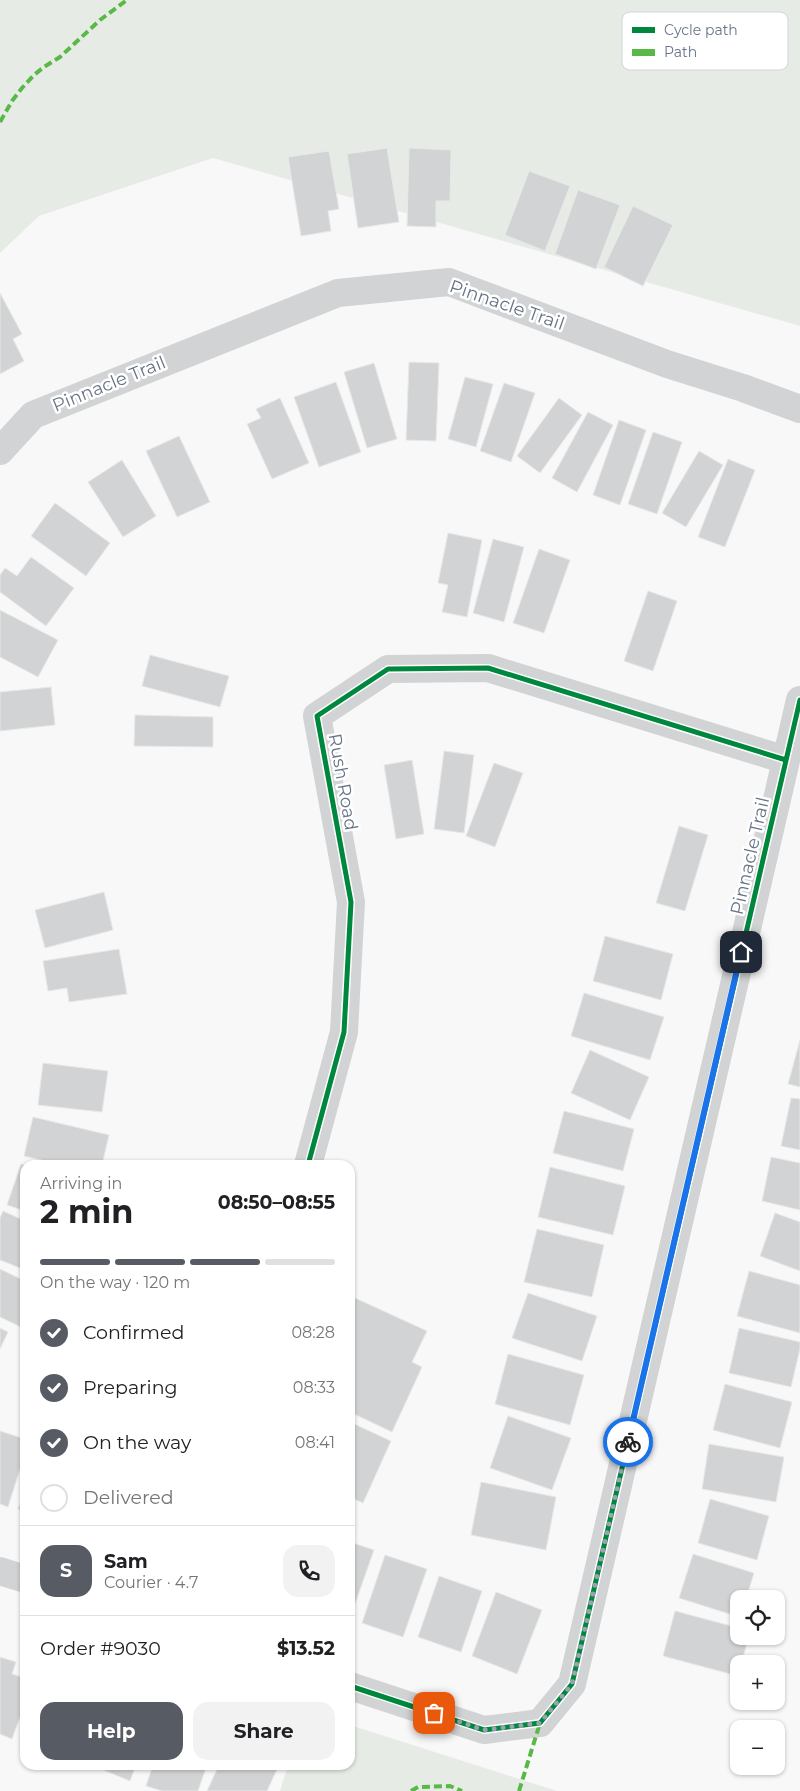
<!DOCTYPE html>
<html lang="en">
<head>
<meta charset="utf-8">
<style>
	body { margin:0; font-family:Montserrat,sans-serif; background:#f2f2f2; color:#202124; height:100vh; display:flex; flex-direction:column; font-size:19px; white-space:nowrap }
	* { box-sizing:border-box; margin:0 }
	p { font-size:16px; color:#757577 }
	.icon { flex:none; width:28px; height:28px; fill:none; stroke:currentColor; stroke-width:2; stroke-linecap:round; stroke-linejoin:round }
	.map { position:relative; flex:1; overflow:hidden }
	.side { position:absolute; left:20px; top:1160px; width:335px; height:610px; display:flex; flex-direction:column; background:#fff; border-radius:15px; box-shadow:0 1px 4px #0004 }
	.side>* { flex:none }
	.controls { position:absolute; left:730px; top:1590px; display:grid; gap:10px }
	.controls a { display:grid; place-items:center; width:55px; height:55px; border-radius:10px; background:#fff; box-shadow:0 1px 4px #0004; font-size:25px }
	.pin { position:absolute; display:grid; place-items:center; width:42px; height:42px; color:#fff; margin:-21px; border-radius:10px; box-shadow:0 2px 8px #0006 }
	.courier { position:absolute; display:grid; place-items:center; width:50px; height:50px; margin:-25px; border:4px solid #1a73e8; border-radius:50%; background:#fff; color:#222; box-shadow:0 1px 6px #0007 }
	.head em { font-style:normal; font-weight:700 }
	.head div { display:flex; flex-direction:column-reverse }
	.head { display:flex; align-items:center; justify-content:space-between; height:85px; padding:0 20px }
	h1 { font-size:32px; font-weight:700; line-height:38px }
	.bar { display:grid; grid-template-columns:repeat(4,1fr); gap:8px 5px; align-content:center; height:60px; padding:0 20px }
	.bar i { height:6px; border-radius:4px; background:#e0e0e0 }
	.bar .active { background:#575b63 }
	.bar p { grid-column:span 4 }
	.line { display:flex; align-items:center; gap:12px; padding:0 20px; border-top:1px solid #e0e0e0 }
	.line div { flex:1 }
	.round { display:grid; place-items:center; flex:none; width:52px; height:52px; border-radius:15px; background:#f2f2f2 }
	ol { padding:0 20px; list-style:none }
	li { display:flex; align-items:center; gap:15px; height:55px }
	li p { margin-inline-start:auto }
	li .icon { padding:5px; border-radius:50%; background:#575b63; color:#fff; stroke-width:4 }
	li:last-child { color:#757577 }
	li i { width:28px; height:28px; border:2px solid #e0e0e0; border-radius:50% }
	.action { display:flex; gap:10px; margin-top:auto; padding:10px 20px }
	.action a { flex:1; height:58px; border-radius:15px; background:#575b63; color:#fff; font-size:20px; font-weight:700; line-height:58px; text-align:center }
	.action a+a { background:#f2f2f2; color:#202124 }
	.map>svg:first-child { display:block }
	.green { fill:#e7ebe6 }
	.building { fill:#d2d3d4; stroke:#e8e8e8 }
	.lines { fill:none; stroke-linecap:round; stroke-linejoin:round }
	.minor { stroke:#d2d3d4; stroke-width:28 }
	.quiet { stroke:#58b947; stroke-width:4; stroke-dasharray:8 4; stroke-linecap:butt }
	.cycleway-casing { stroke:#fff; stroke-width:8 }
	.cycleway { stroke:#00873e; stroke-width:5 }
	.done { stroke:#9aa2af; stroke-width:5; stroke-dasharray:0 9 }
	.route { stroke:#1a73e8; stroke-width:6 }
	.labels { text-anchor:middle; dominant-baseline:central; stroke-width:5; stroke-linejoin:round; paint-order:stroke }
	.street-label { font-size:18px; fill:#677488; stroke:#fff }
	.key { fill:#fff; stroke:#d1d5db; stroke-width:1 }
	.key-label { font-size:14px; fill:#677488 }
</style>
</head>
<body>
<div class="map">
<svg width="800" height="1791" viewBox="0 0 800 1791">
	<rect width="100%" height="100%" fill="#f8f8f8"/>
	<!-- green -->
	<path class="green" d="M0,0H800V326L213,158L39,216L0,253Z
		M350,1725L557,1791H280L288,1765H350Z"/>
	<!-- building -->
	<path class="building" d="M387,148L399,222L358,228L347,154Z
		M409,148L451,150L450,201H436V227L407,226Z
		M329,151L339,209L328,211L331,231L301,236L288,157Z
		M529,171L570,186L545,251L505,235Z
		M578,190L620,205L596,269L555,254Z
		M633,206L673,225L643,286L604,267Z
		M0,293L22,334L13,339L24,361L0,374Z
		M409,362L439,363L436,441L406,440Z
		M374,363L397,439L367,448L344,372Z
		M465,377L493,384L476,447L448,439Z
		M336,382L361,452L319,467L294,397Z
		M504,383L535,393L511,462L480,451Z
		M280,398L309,463L272,479L247,424L261,418L256,409Z
		M559,398L582,415L540,473L517,456Z
		M588,412L613,425L577,492L552,478Z
		M619,420L646,430L620,505L593,495Z
		M653,432L682,442L657,514L628,504Z
		M179,436L210,502L177,517L146,451Z
		M699,451L723,465L686,527L662,513Z
		M728,459L755,470L725,547L698,537Z
		M122,460L156,516L123,537L88,482Z
		M55,503L110,543L86,576L31,536Z
		M448,533L482,540L467,617L442,612L448,585L438,583Z
		M493,539L524,547L504,622L473,613Z
		M539,549L570,560L544,633L513,623Z
		M31,557L74,588L46,626L0,592V575L5,568L17,576Z
		M648,591L677,601L653,671L624,661Z
		M0,610L58,640L38,677L0,657Z
		M150,655L229,676L220,707L142,686Z
		M51,687L55,725L0,731V692Z
		M135,715L213,717V747L134,746Z
		M444,751L474,755L464,833L434,829Z
		M412,760L424,834L396,839L384,765Z
		M494,763L523,773L495,847L466,836Z
		M679,826L708,835L685,911L656,903Z
		M104,892L113,930L45,948L35,910Z
		M605,936L673,954L661,1000L593,981Z
		M119,949L127,994L69,1002L67,988L48,991L43,961Z
		M584,993L664,1017L650,1060L571,1036Z
		M800,1040V1087L788,1084Z
		M590,1050L649,1077L630,1120L571,1093Z
		M43,1063L108,1071L102,1112L38,1105Z
		M791,1098L800,1099V1150L781,1146Z
		M564,1111L634,1129L623,1171L553,1153Z
		M33,1117L109,1135L102,1165H63L24,1156Z
		M771,1157L800,1163V1210L762,1201Z
		M21,1164L25,1165V1211L7,1205Z
		M550,1167L625,1186L613,1235L538,1217Z
		M3,1211L25,1221V1270L0,1260V1218Z
		M775,1213L800,1222V1271L760,1256Z
		M537,1229L604,1245L592,1297L524,1282Z
		M0,1269L25,1281V1329L0,1317Z
		M749,1271L800,1285V1333L737,1316Z
		M528,1293L597,1316L582,1361L512,1338Z
		M355,1298L427,1331L412,1362L422,1367L392,1432L350,1412V1308Z
		M0,1328L8,1332L0,1349Z
		M739,1328L800,1342V1349L791,1387L729,1373Z
		M508,1354L584,1375L570,1425L495,1404Z
		M725,1384L792,1402L780,1448L713,1430Z
		M508,1416L571,1438L552,1490L490,1468Z
		M350,1422L391,1441L363,1503L350,1497Z
		M0,1431L25,1439V1453L8,1507L0,1504Z
		M709,1444L784,1457L776,1502L702,1489Z
		M481,1482L556,1497L546,1550L471,1535Z
		M25,1492V1512L18,1509Z
		M710,1499L769,1516L757,1560L698,1543Z
		M350,1542L374,1550L351,1615H350Z
		M693,1554L754,1573L746,1599H739V1617L679,1598Z
		M385,1555L427,1569L403,1637L362,1623Z
		M439,1576L482,1591L461,1652L418,1637Z
		M496,1592L542,1610L517,1674L472,1656Z
		M675,1611L739,1628V1636H749L741,1664H739L738,1676L663,1656Z
		M0,1657L16,1662L12,1674L25,1678V1703L12,1739L0,1734Z
		M91,1765H136L130,1781Z
		M153,1765H207L198,1791H162L146,1786Z
		M219,1765H279L267,1791H207Z"/>
	<g class="lines">
		<!-- minor -->
		<path class="minor" d="M0,451L33,415L338,293L449,282L667,364L743,388L800,409
			M308,1165L344,1032L351,902L317,716L388,669L488,668L786,760
			M0,1571L25,1579
			M350,1686L484,1730L540,1723L572,1684L800,700"/>
		<!-- quiet -->
		<path class="quiet" d="M0,122L12,101L22,88L34,75L44,67L60,57L100,20L127,0
			M411,1791L418,1787L450,1786L462,1791
			M519,1791L540,1723"/>
		<defs>
			<path id="cycleway" d="M308,1165L344,1032L351,902L317,716L388,669L488,668L786,760
				M350,1686L484,1730L540,1723L572,1684L800,700"/>
		</defs>
		<!-- cycleway casing -->
		<use href="#cycleway" class="cycleway-casing"/>
		<!-- cycleway -->
		<use href="#cycleway" class="cycleway"/>
	</g>
	<g class="lines">
		<!-- done -->
		<path class="done" d="M434,1713L484,1730L540,1723L572,1684L628,1442"/>
		<!-- route -->
		<path class="route" d="M628,1442L741,952"/>
	</g>
	<g class="labels">
		<!-- street labels -->
		<g class="street-label">
			<text transform="translate(507 305) rotate(19)">Pinnacle Trail</text>
			<text transform="translate(109 384) rotate(-22)">Pinnacle Trail</text>
			<text transform="translate(343 782) rotate(80)">Rush Road</text>
			<text transform="translate(750 856) rotate(-77)">Pinnacle Trail</text>
		</g>
	</g>
	<!-- legend -->
	<rect x="622" y="12" width="166" height="58" rx="8" class="key"/>
	<rect x="632" y="27" width="23" height="6" fill="#00873e"/>
	<rect x="632" y="49" width="23" height="7" fill="#58b947"/>
	<g class="key-label">
		<text x="664" y="35">Cycle path</text>
		<text x="664" y="57">Path</text>
	</g>
</svg>
<div class="controls">
<a><svg class="icon" aria-label="locate" viewBox="0 0 24 24"><circle cx="12" cy="12" r="6"/><path d="M12 2v4M12 18v4M2 12h4M18 12h4"/></svg></a>
<a>+</a>
<a>−</a>
</div>
<div class="pin" style="left:434px;top:1713px;background:#ea580c"><svg class="icon" aria-label="bag" viewBox="0 0 24 24"><path d="M5 8h14l-1 12H6zM9 8a3 3 0 0 1 6 0"/></svg></div>
<div class="pin" style="left:741px;top:952px;background:#1f2937"><svg class="icon" aria-label="home" viewBox="0 0 24 24"><path d="M3 11l9-7 9 7M6 9v11h12V9"/></svg></div>
<div class="courier" style="left:628px;top:1442px"><svg class="icon" aria-label="bike" viewBox="0 0 24 24"><circle cx="6" cy="16" r="4"/><circle cx="18" cy="16" r="4"/><path d="M6 16l4-8h5l3 8M10 8l3 8H6M13 5h3"/></svg></div>
<section class="side">
<div class="head"><div><h1>2 min</h1><p>Arriving in</p></div><em>08:50–08:55</em></div>
<div class="bar"><i class="active"></i><i class="active"></i><i class="active"></i><i></i><p>On the way · 120 m</p></div>
<ol>
<li><svg class="icon" aria-label="check" viewBox="0 0 24 24"><path d="M5 12l5 5 9-10"/></svg>Confirmed<p>08:28</p></li>
<li><svg class="icon" aria-label="check" viewBox="0 0 24 24"><path d="M5 12l5 5 9-10"/></svg>Preparing<p>08:33</p></li>
<li><svg class="icon" aria-label="check" viewBox="0 0 24 24"><path d="M5 12l5 5 9-10"/></svg>On the way<p>08:41</p></li>
<li><i></i>Delivered</li>
</ol>
<div class="line" style="height:90px"><b class="round" style="background:#575b63;color:#fff">S</b><div><b>Sam</b><p>Courier · 4.7</p></div><a class="round"><svg class="icon" aria-label="phone" viewBox="0 0 24 24"><path d="M5 4h4l2 5-3 2q2 4 5 5l2-3 5 2v4C11 20 4 13 5 4z"/></svg></a></div>
<div class="line" style="height:65px"><div>Order #9030</div><b>$13.52</b></div>
<div class="action"><a>Help</a><a>Share</a></div>
</section>
</div>
</body>
</html>
